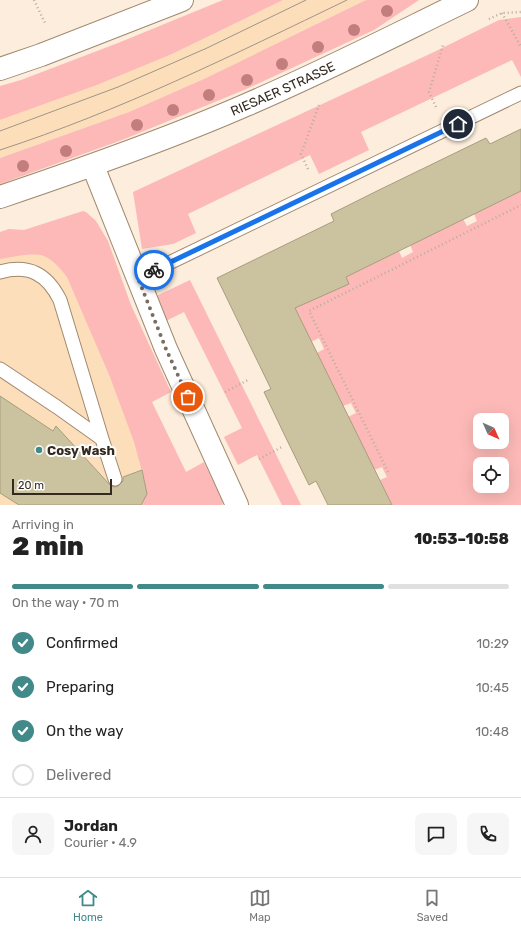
<!DOCTYPE html>
<html lang="en">
<head>
<meta charset="utf-8">
<style>
	body { margin:0; font-family:Rubik,sans-serif; background:#f6f6f6; color:#222; height:100vh; display:flex; flex-direction:column; font-size:15px; white-space:nowrap }
	* { box-sizing:border-box; margin:0 }
	p { font-size:13px; color:#767676 }
	.icon { flex:none; width:22px; height:22px; fill:none; stroke:currentColor; stroke-width:2; stroke-linecap:round; stroke-linejoin:round }
	.map { position:relative; height:505px; overflow:hidden }
	.sheet { display:flex; flex-direction:column; background:#fff; flex:1 }
	.sheet>* { flex:none }
	.needle { width:26px; rotate:135deg }
	.buttons { position:absolute; left:473px; top:413px; display:grid; gap:8px }
	.buttons a { display:grid; place-items:center; width:36px; height:36px; border-radius:8px; background:#fff; box-shadow:0 4px 16px #0002; font-size:20px }
	.scale { position:absolute; left:12px; bottom:10px; width:100px; box-sizing:border-box; padding-left:4px; border:2px solid #332a1f; border-top:0; font-size:11px; line-height:14px; white-space:nowrap; color:#332a1f; -webkit-text-stroke:3px #fdfdfd; paint-order:stroke }
	.pin { position:absolute; display:grid; place-items:center; width:34px; height:34px; color:#fff; margin:-17px; border:2px solid #fff; border-radius:50%; box-shadow:0 1px 4px #0007 }
	.courier { position:absolute; display:grid; place-items:center; width:40px; height:40px; margin:-20px; border:3px solid #1a73e8; border-radius:50%; background:#fff; color:#222; box-shadow:0 1px 5px #0007 }
	.head em { font-style:normal; font-weight:800 }
	.head div { display:flex; flex-direction:column-reverse }
	.head { display:flex; align-items:center; justify-content:space-between; height:68px; padding:0 12px }
	h1 { font-size:26px; font-weight:800; line-height:30px }
	.bar { display:grid; grid-template-columns:repeat(4,1fr); gap:6px 4px; align-content:center; height:48px; padding:0 12px }
	.bar i { height:5px; border-radius:3px; background:#e0e0e0 }
	.bar .active { background:#428a8a }
	.bar p { grid-column:span 4 }
	.line { display:flex; align-items:center; gap:10px; padding:0 12px; border-top:1px solid #e0e0e0 }
	.line div { flex:1 }
	.round { display:grid; place-items:center; flex:none; width:42px; height:42px; border-radius:8px; background:#f6f6f6 }
	ol { padding:0 12px; list-style:none }
	li { display:flex; align-items:center; gap:12px; height:44px }
	li p { margin-inline-start:auto }
	li .icon { padding:4px; border-radius:50%; background:#428a8a; color:#fff; stroke-width:4 }
	li:last-child { color:#767676 }
	li i { width:22px; height:22px; border:2px solid #e0e0e0; border-radius:50% }
	.tabs { display:flex; justify-content:space-around; align-items:center; height:56px; border-top:1px solid #e0e0e0; background:#fff; font-size:11px; color:#767676 }
	.tabs a { display:grid; justify-items:center; gap:2px }
	.tabs .active { color:#428a8a }
	.map>svg:first-child { display:block }
	.built { fill:#fddebb }
	.green { fill:#fcb9b7; fill-rule:evenodd }
	.building { fill:#cbc2a0; stroke:#a69e7d }
	.lines { fill:none; stroke-linecap:round; stroke-linejoin:round }
	.service-casing { stroke:#a0896f; stroke-width:15 }
	.minor-casing { stroke:#a0896f; stroke-width:24 }
	.secondary-casing { stroke:#a0896f; stroke-width:24 }
	.path { stroke:#baad9e; stroke-width:2.5; stroke-dasharray:1 3; stroke-linecap:butt }
	.service { stroke:#fff; stroke-width:13 }
	.minor { stroke:#fff; stroke-width:22 }
	.secondary { stroke:#fff; stroke-width:22 }
	.tram { stroke:#a09486; stroke-width:1 }
	.tree { fill:#c27e7c }
	.done { stroke:#796e61; stroke-width:4; stroke-dasharray:0 7.2 }
	.route { stroke:#1a73e8; stroke-width:5 }
	.poi-dot { fill:#428a8a; stroke:#fdfdfd; stroke-width:1.5 }
	.labels { text-anchor:middle; dominant-baseline:central; stroke-width:4; stroke-linejoin:round; paint-order:stroke }
	.street-label { font-size:13px; fill:#332a1f; stroke:#fdfdfd }
	.poi-label { font-size:13px; font-weight:bold; fill:#332a1f; stroke:#fdfdfd; text-anchor:start }
</style>
</head>
<body>
<div class="map">
<svg width="521" height="505" viewBox="0 0 521 505">
	<rect width="100%" height="100%" fill="#fceddc"/>
	<!-- built -->
	<path class="built" d="M283,0H366L206,78L129,112L0,158V120L97,85L172,54Z
		M64,223L169,505H0V244Z"/>
	<!-- green -->
	<path class="green" d="M223,0H283L172,54L97,85L0,120V86L21,80L118,43Z
		M366,0H419L374,30L244,90L122,140L0,184V158L129,112L206,78Z
		M521,17V77L512,60L361,132L369,150L319,174L310,155L188,214L196,233L173,244L142,249L133,192L434,52L499,20Z
		M521,191V505H392L380,480L387,477L382,467L374,470L348,417L356,413L351,403L343,406L317,353L324,349L319,338L311,342L292,303L399,251L402,258L413,252L410,245L463,219L467,226L477,221L474,214ZM480,420H502V442H480ZM480,464H502V486H480Z
		M83,211L86,212L96,221L108,241L131,305L171,392L152,402L186,472L204,462L223,502L222,505H141L145,490V482L134,442L110,377L67,277C61,269 53,260 44,256C33,252 12,257 0,259V232L9,229L24,230Z
		M190,280L301,505H282L257,455L238,465L224,437L242,428L184,312L166,321L154,297Z"/>
	<!-- building -->
	<path class="building" d="M521,129V191L346,277L349,284L295,308L392,505H328L316,481L309,485L285,436L264,392L271,389L217,278L334,221L331,214L379,190L486,138L490,144Z
		M0,396L53,431L56,426L110,485L114,487L118,486L123,481V477L142,470L147,494L141,505H19L0,493Z"/>
	<g class="lines">
		<defs>
			<path id="service" d="M0,272C29,264 47,274 60,300L102,439L115,479
				M138,278L521,93
				M0,369L57,407L102,439"/>
			<path id="minor" d="M93,166L166,349L237,505"/>
			<g id="secondary">
				<path d="M0,69L41,55L182,0"/>
				<path id="s1" d="M0,197C83,169 166,140 246,105C321,73 393,36 467,0"/>
			</g>
		</defs>
		<!-- service casing -->
		<use href="#service" class="service-casing"/>
		<!-- minor casing -->
		<use href="#minor" class="minor-casing"/>
		<!-- secondary casing -->
		<use href="#secondary" class="secondary-casing"/>
		<!-- path -->
		<path class="path" d="M34,0L45,23
			M502,13L521,47
			M489,19L502,13L521,12
			M436,107L429,92L443,45
			M308,169L301,154L319,105
			M225,392L248,380
			M259,459L282,447
			M388,472L309,311L521,205"/>
		<!-- service -->
		<use href="#service" class="service"/>
		<!-- minor -->
		<use href="#minor" class="minor"/>
		<!-- secondary -->
		<use href="#secondary" class="secondary"/>
		<!-- tram -->
		<path class="tram" d="M0,131L118,87L207,48L306,0
			M0,150C120,111 233,55 347,0"/>
	</g>
	<!-- trees -->
	<g class="tree">
		<circle cx="387" cy="11" r="6"/>
		<circle cx="354" cy="30" r="6"/>
		<circle cx="318" cy="47" r="6"/>
		<circle cx="282" cy="64" r="6"/>
		<circle cx="247" cy="80" r="6"/>
		<circle cx="209" cy="95" r="6"/>
		<circle cx="173" cy="110" r="6"/>
		<circle cx="137" cy="125" r="6"/>
		<circle cx="66" cy="151" r="6"/>
		<circle cx="23" cy="166" r="6"/>
	</g>
	<g class="lines">
		<!-- done -->
		<path class="done" d="M154,270L138,278L166,349L188,397"/>
		<!-- route -->
		<path class="route" d="M154,270L458,124"/>
	</g>
	<!-- markers -->
	<circle class="poi-dot" cx="39" cy="450" r="4"/>
	<g class="labels">
		<!-- street labels -->
		<g class="street-label">
			<text stroke="none"><textPath href="#s1" startOffset="303">RIESAER STRASSE</textPath></text>
		</g>
		<!-- poi labels -->
		<g class="poi-label">
			<text x="47" y="450">Cosy Wash</text>
		</g>
	</g>
</svg>
<div class="buttons">
<a><svg class="needle" viewBox="-14 -14 28 28"><path d="M0-13l5 13h-10z" fill="#e53935"/><path d="M0 13l5-13h-10z" fill="#767676"/></svg></a>
<a><svg class="icon" aria-label="locate" viewBox="0 0 24 24"><circle cx="12" cy="12" r="6"/><path d="M12 2v4M12 18v4M2 12h4M18 12h4"/></svg></a>
</div>
<div class="scale">20 m</div>
<div class="pin" style="left:188px;top:397px;background:#ea580c"><svg class="icon" aria-label="bag" viewBox="0 0 24 24"><path d="M5 8h14l-1 12H6zM9 8a3 3 0 0 1 6 0"/></svg></div>
<div class="pin" style="left:458px;top:124px;background:#1f2937"><svg class="icon" aria-label="home" viewBox="0 0 24 24"><path d="M3 11l9-7 9 7M6 9v11h12V9"/></svg></div>
<div class="courier" style="left:154px;top:270px"><svg class="icon" aria-label="bike" viewBox="0 0 24 24"><circle cx="6" cy="16" r="4"/><circle cx="18" cy="16" r="4"/><path d="M6 16l4-8h5l3 8M10 8l3 8H6M13 5h3"/></svg></div>
</div>
<section class="sheet">
<div class="head"><div><h1>2 min</h1><p>Arriving in</p></div><em>10:53–10:58</em></div>
<div class="bar"><i class="active"></i><i class="active"></i><i class="active"></i><i></i><p>On the way · 70 m</p></div>
<ol>
<li><svg class="icon" aria-label="check" viewBox="0 0 24 24"><path d="M5 12l5 5 9-10"/></svg>Confirmed<p>10:29</p></li>
<li><svg class="icon" aria-label="check" viewBox="0 0 24 24"><path d="M5 12l5 5 9-10"/></svg>Preparing<p>10:45</p></li>
<li><svg class="icon" aria-label="check" viewBox="0 0 24 24"><path d="M5 12l5 5 9-10"/></svg>On the way<p>10:48</p></li>
<li><i></i>Delivered</li>
</ol>
<div class="line" style="height:72px"><a class="round"><svg class="icon" aria-label="person" viewBox="0 0 24 24"><circle cx="12" cy="8" r="4"/><path d="M4 21q1-7 8-7t8 7"/></svg></a><div><b>Jordan</b><p>Courier · 4.9</p></div><a class="round"><svg class="icon" aria-label="chat" viewBox="0 0 24 24"><path d="M4 5h16v11H9l-5 4z"/></svg></a><a class="round"><svg class="icon" aria-label="phone" viewBox="0 0 24 24"><path d="M5 4h4l2 5-3 2q2 4 5 5l2-3 5 2v4C11 20 4 13 5 4z"/></svg></a></div>
</section>
<nav class="tabs">
<a class="active"><svg class="icon" aria-label="home" viewBox="0 0 24 24"><path d="M3 11l9-7 9 7M6 9v11h12V9"/></svg>Home</a>
<a><svg class="icon" aria-label="map" viewBox="0 0 24 24"><path d="M3 6l6-2 6 2 6-2v14l-6 2-6-2-6 2zM9 4v14M15 6v14"/></svg>Map</a>
<a><svg class="icon" aria-label="saved" viewBox="0 0 24 24"><path d="M7 4h10v16l-5-4-5 4z"/></svg>Saved</a>
</nav>
</body>
</html>
